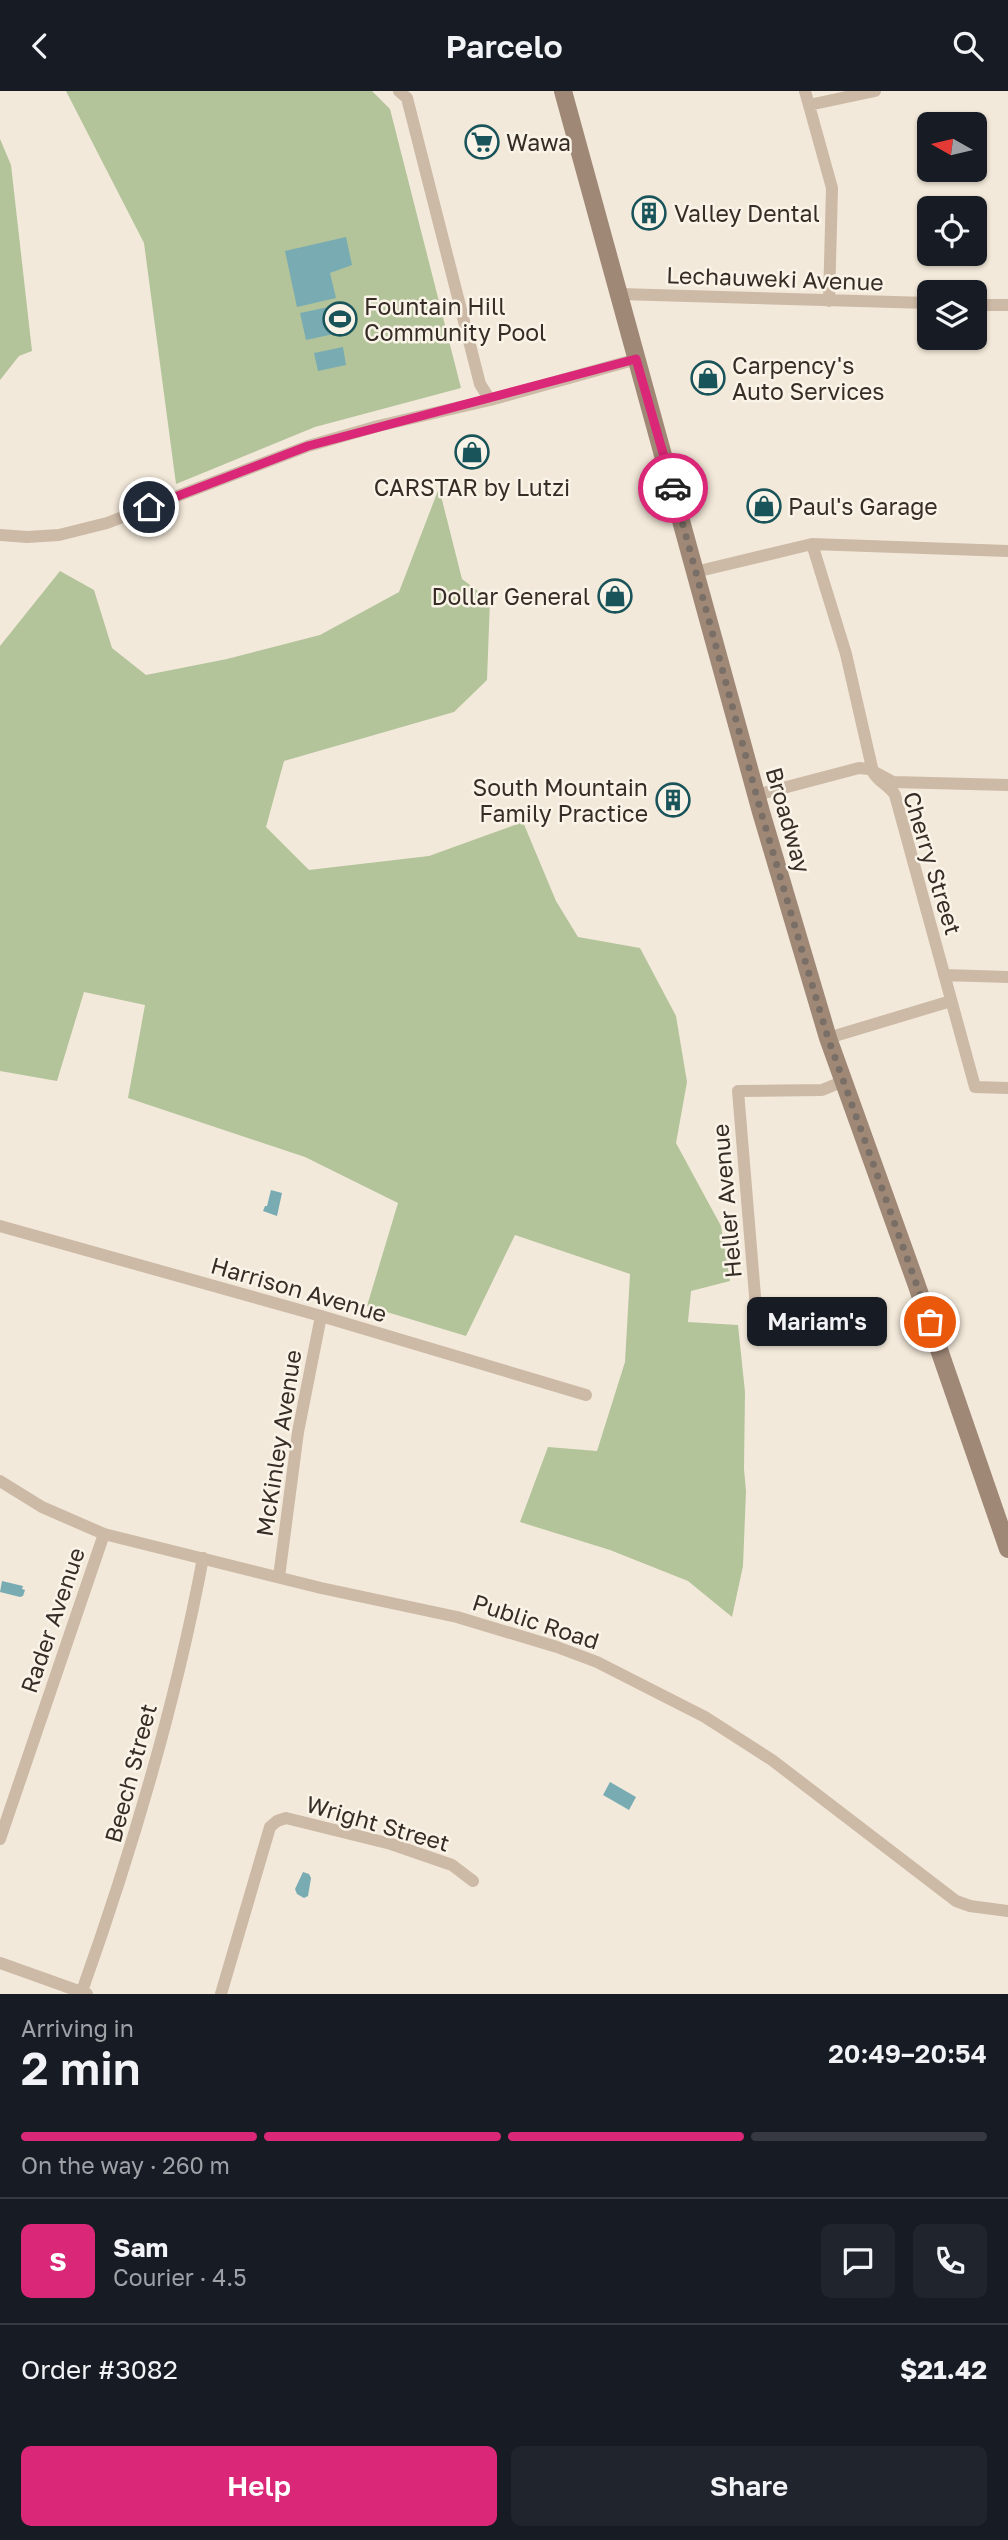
<!DOCTYPE html>
<html lang="en">
<head>
<meta charset="utf-8">
<style>
	body { margin:0; font-family:"Golos Text",sans-serif; background:#20242c; color:#f1f3f6; height:100vh; display:flex; flex-direction:column; font-size:26px; white-space:nowrap }
	* { box-sizing:border-box; margin:0 }
	p { font-size:23px; color:#9ea1a6 }
	.icon { flex:none; width:38px; height:38px; fill:none; stroke:currentColor; stroke-width:2; stroke-linecap:round; stroke-linejoin:round }
	.map { position:relative; height:1903px; overflow:hidden }
	.sheet { display:flex; flex-direction:column; background:#171b24; flex:1 }
	.sheet>* { flex:none }
	.needle { width:46px; rotate:278deg }
	.fabs { position:absolute; left:917px; top:21px; display:grid; gap:14px }
	.fabs a { display:grid; place-items:center; width:70px; height:70px; border-radius:10px; background:#171b24; box-shadow:0 2px 5px #0004; font-size:35px }
	.pin { position:absolute; display:grid; place-items:center; width:60px; height:60px; color:#fff; margin:-30px; border:4px solid #fff; border-radius:50%; box-shadow:0 2px 7px #0007 }
	.courier { position:absolute; display:grid; place-items:center; width:70px; height:70px; margin:-35px; border:5px solid #db2777; border-radius:50%; background:#fff; color:#222; box-shadow:0 2px 9px #0007 }
	.bubble { position:absolute; height:49px; border-radius:10px; background:#171b24; box-shadow:0 2px 5px #0004; font-size:23px; font-weight:600; line-height:49px; text-align:center }
	.overview em { font-style:normal; font-weight:600 }
	.overview div { display:flex; flex-direction:column-reverse }
	.overview { display:flex; align-items:center; justify-content:space-between; height:119px; padding:0 21px }
	h1 { font-size:46px; font-weight:600; line-height:52px }
	.bar { display:grid; grid-template-columns:repeat(4,1fr); gap:10px 7px; align-content:center; height:84px; padding:0 21px }
	.bar i { height:9px; border-radius:5px; background:#363941 }
	.bar .current { background:#db2777 }
	.bar p { grid-column:span 4 }
	.line { display:flex; align-items:center; gap:18px; padding:0 21px; border-top:2px solid #363941 }
	.line div { flex:1 }
	.round { display:grid; place-items:center; flex:none; width:74px; height:74px; border-radius:10px; background:#20242c }
	.action { display:flex; gap:14px; margin-top:auto; padding:14px 21px }
	.action a { flex:1; height:80px; border-radius:10px; background:#db2777; color:#fff; font-size:28px; font-weight:600; line-height:80px; text-align:center }
	.action a+a { background:#20242c; color:#f1f3f6 }
	header { display:flex; justify-content:space-between; align-items:center; height:91px; padding:0 21px; background:#171b24; font-size:32px; font-weight:600 }
	.map>svg:first-child { display:block }
	.green { fill:#b3c39a }
	.water { fill:#78acb2 }
	.lines { fill:none; stroke-linecap:round; stroke-linejoin:round }
	.street { stroke:#ccb9a6; stroke-width:12 }
	.secondary { stroke:#a08877; stroke-width:18 }
	.done { stroke:#796f66; stroke-width:7; stroke-dasharray:0 12.6 }
	.route { stroke:#db2777; stroke-width:9 }
	.labels { text-anchor:middle; dominant-baseline:central; stroke-width:5; stroke-linejoin:round; paint-order:stroke }
	.poi-label { font-size:23px; fill:#372d27; stroke:#faf3e7; text-anchor:start }
	.street-label { font-size:23px; fill:#372d27; stroke:#faf3e7 }
</style>
</head>
<body>
<header><svg class="icon" aria-label="back" viewBox="0 0 24 24"><path d="M15 5l-7 7 7 7"/></svg>Parcelo<svg class="icon" aria-label="search" viewBox="0 0 24 24"><circle cx="10" cy="10" r="6"/><path d="M15 15l6 6"/></svg></header>
<div class="map">
<svg width="1008" height="1903" viewBox="0 0 1008 1903">
	<rect width="100%" height="100%" fill="#f3e9da"/>
	<!-- green -->
	<path class="green" d="M66,0H372L390,18L461,297L315,336L176,393L144,152Z
		M0,48L11,74L32,260L19,265L0,289Z
		M439,397L462,488L490,509L487,589L454,621L284,670L266,736L309,779L429,765L523,731L556,810L578,846L640,857L676,925L687,991L676,1052L721,1135L730,1190L691,1200L688,1231L738,1234L745,1301L744,1378L746,1400L743,1475L732,1526L688,1490L610,1459L520,1431L548,1356L597,1360L625,1271L630,1183L515,1144L466,1245L367,1215L398,1112L305,1066L128,1007L145,914L84,901L57,990L0,980V555L60,480L94,499L112,557L146,584L227,568L320,544L399,501Z"/>
	<!-- water -->
	<path class="water" d="M346,146L352,174L330,182L336,207L297,216L285,160Z
		M338,214L343,241L306,249L300,222Z
		M343,256L346,274L318,280L314,262Z
		M271,1099L282,1102L277,1125L263,1120L265,1115H267Z
		M2,1490L23,1495L22,1498L25,1499L23,1505L20,1506L0,1501Z
		M610,1691L636,1706L629,1719L603,1704Z
		M303,1781L309,1783L311,1787L308,1805L304,1807L297,1803L295,1798Z"/>
	<g class="lines">
		<!-- street -->
		<path class="street" d="M399,0L407,7L480,293L490,309
			M805,0L832,97L829,210
			M809,14L875,0
			M620,203L929,212
			M975,214H1008
			M0,444L27,446L59,444L107,432L308,355L378,335L490,309L637,268
			M812,453L846,563L873,681C878,691 889,694 895,704L975,996L1008,997
			M695,481L812,453L1008,460
			M756,704L859,677L869,678L893,691L1008,694
			M944,884L1008,886
			M828,947L951,910
			M0,1135L321,1225L586,1304
			M756,1217L738,1000L822,999L844,990
			M0,1390L42,1416L104,1443L321,1497L457,1526L557,1556L597,1571L705,1626L772,1669L956,1810L970,1815L1008,1820
			M279,1486L298,1341L321,1225
			M0,1748L104,1443
			M0,1872L87,1903
			M81,1903C132,1760 175,1616 203,1467
			M221,1903L270,1736L277,1730L286,1727L391,1753L452,1774L473,1790"/>
		<!-- secondary -->
		<path class="secondary" d="M563,0L761,721L828,947L916,1192L1008,1458"/>
	</g>
	<g class="lines">
		<!-- done -->
		<path class="done" d="M673,397L761,721L828,947L930,1231"/>
		<!-- route -->
		<path class="route" d="M149,416L308,355L636,268L673,397"/>
	</g>
	<!-- icons -->
	<defs>
		<symbol id="supermarket-ring" viewBox="-11 -11 22 22"><circle r="9.5" fill="#faf3e7" stroke="#1a545b" stroke-width="1.5"/><path d="M-6-5.5h2.5l.6 2H6L4.5 2H-2.5L-4.4-4H-6ZM-1.5 3.2a1.3 1.3 0 1 0 .1 0ZM3 3.2a1.3 1.3 0 1 0 .1 0Z" fill="#1a545b"/></symbol>
		<symbol id="building-ring" viewBox="-11 -11 22 22"><circle r="9.5" fill="#faf3e7" stroke="#1a545b" stroke-width="1.5"/><path d="M-4-6H4V6H1V3H-1V6H-4ZM-2.5-4.3h1.7v1.8h-1.7ZM.8-4.3h1.7v1.8H.8ZM-2.5-1h1.7V.8h-1.7ZM.8-1h1.7V.8H.8Z" fill="#1a545b"/></symbol>
		<symbol id="stadium-ring" viewBox="-11 -11 22 22"><circle r="9.5" fill="#faf3e7" stroke="#1a545b" stroke-width="1.5"/><path d="M0-5a6.5 5 0 1 0 0 10a6.5 5 0 1 0 0-10ZM-3.5-1.8h7v3.6h-7Z" fill="#1a545b"/></symbol>
		<symbol id="shop-ring" viewBox="-11 -11 22 22"><circle r="9.5" fill="#faf3e7" stroke="#1a545b" stroke-width="1.5"/><path d="M-5-2.5h2.3a2.7 3.5 0 0 1 5.4 0H5L5.5 6h-11ZM-1.5-2.5h3a1.5 2.3 0 0 0-3 0Z" fill="#1a545b"/></symbol>
	</defs>
	<g fill-rule="evenodd">
		<use href="#supermarket-ring" x="463" y="32" width="38" height="38"/>
		<use href="#building-ring" x="630" y="103" width="38" height="38"/>
		<use href="#stadium-ring" x="321" y="209" width="38" height="38"/>
		<use href="#shop-ring" x="689" y="268" width="38" height="38"/>
		<use href="#shop-ring" x="453" y="342" width="38" height="38"/>
		<use href="#shop-ring" x="745" y="396" width="38" height="38"/>
		<use href="#shop-ring" x="596" y="486" width="38" height="38"/>
		<use href="#building-ring" x="654" y="690" width="38" height="38"/>
	</g>
	<g class="labels">
		<!-- poi labels -->
		<g class="poi-label">
			<text x="506" y="51">Wawa</text>
			<text x="674" y="122">Valley Dental</text>
			<text x="364" y="215">Fountain Hill<tspan x="364" dy="26">Community Pool</tspan></text>
			<text x="732" y="274">Carpency's<tspan x="732" dy="26">Auto Services</tspan></text>
			<text x="472" y="396" text-anchor="middle">CARSTAR by Lutzi</text>
			<text x="788" y="415">Paul's Garage</text>
			<text x="590" y="505" text-anchor="end">Dollar General</text>
			<text x="648" y="696" text-anchor="end">South Mountain<tspan x="648" dy="26">Family Practice</tspan></text>
		</g>
		<!-- street labels -->
		<g class="street-label">
			<text transform="translate(775 187) rotate(2)">Lechauweki Avenue</text>
			<text transform="translate(789 729) rotate(74)">Broadway</text>
			<text transform="translate(933 772) rotate(73)">Cherry Street</text>
			<text transform="translate(726 1110) rotate(-95)">Heller Avenue</text>
			<text transform="translate(299 1198) rotate(16)">Harrison Avenue</text>
			<text transform="translate(278 1352) rotate(-81)">McKinley Avenue</text>
			<text transform="translate(52 1529) rotate(-71)">Rader Avenue</text>
			<text transform="translate(536 1530) rotate(18)">Public Road</text>
			<text transform="translate(130 1682) rotate(-75)">Beech Street</text>
			<text transform="translate(378 1732) rotate(16)">Wright Street</text>
		</g>
	</g>
</svg>
<div class="fabs">
<a><svg class="needle" viewBox="-14 -14 28 28"><path d="M0-13l5 13h-10z" fill="#e53935"/><path d="M0 13l5-13h-10z" fill="#9ea1a6"/></svg></a>
<a><svg class="icon" aria-label="locate" viewBox="0 0 24 24"><circle cx="12" cy="12" r="6"/><path d="M12 2v4M12 18v4M2 12h4M18 12h4"/></svg></a>
<a><svg class="icon" aria-label="layers" viewBox="0 0 24 24"><path d="M12 4l9 5-9 5-9-5zM3 14l9 5 9-5"/></svg></a>
</div>
<div class="pin" style="left:930px;top:1231px;background:#ea580c"><svg class="icon" aria-label="bag" viewBox="0 0 24 24"><path d="M5 8h14l-1 12H6zM9 8a3 3 0 0 1 6 0"/></svg></div>
<div class="pin" style="left:149px;top:416px;background:#1f2937"><svg class="icon" aria-label="home" viewBox="0 0 24 24"><path d="M3 11l9-7 9 7M6 9v11h12V9"/></svg></div>
<div class="courier" style="left:673px;top:397px"><svg class="icon" aria-label="car" viewBox="0 0 24 24"><path d="M5 17H2v-5l4-1 3-4h7l3 4 3 1v5h-3M9 17h6M6 11h13"/><circle cx="7" cy="17" r="2"/><circle cx="17" cy="17" r="2"/></svg></div>
<div class="bubble" style="left:747px;top:1206px;width:140px">Mariam's</div>
</div>
<section class="sheet">
<div class="overview"><div><h1>2 min</h1><p>Arriving in</p></div><em>20:49–20:54</em></div>
<div class="bar"><i class="current"></i><i class="current"></i><i class="current"></i><i></i><p>On the way · 260 m</p></div>
<div class="line" style="height:126px"><b class="round" style="background:#db2777;color:#fff">S</b><div><b>Sam</b><p>Courier · 4.5</p></div><a class="round"><svg class="icon" aria-label="chat" viewBox="0 0 24 24"><path d="M4 5h16v11H9l-5 4z"/></svg></a><a class="round"><svg class="icon" aria-label="phone" viewBox="0 0 24 24"><path d="M5 4h4l2 5-3 2q2 4 5 5l2-3 5 2v4C11 20 4 13 5 4z"/></svg></a></div>
<div class="line" style="height:91px"><div>Order #3082</div><b>$21.42</b></div>
<div class="action"><a>Help</a><a>Share</a></div>
</section>
</body>
</html>
